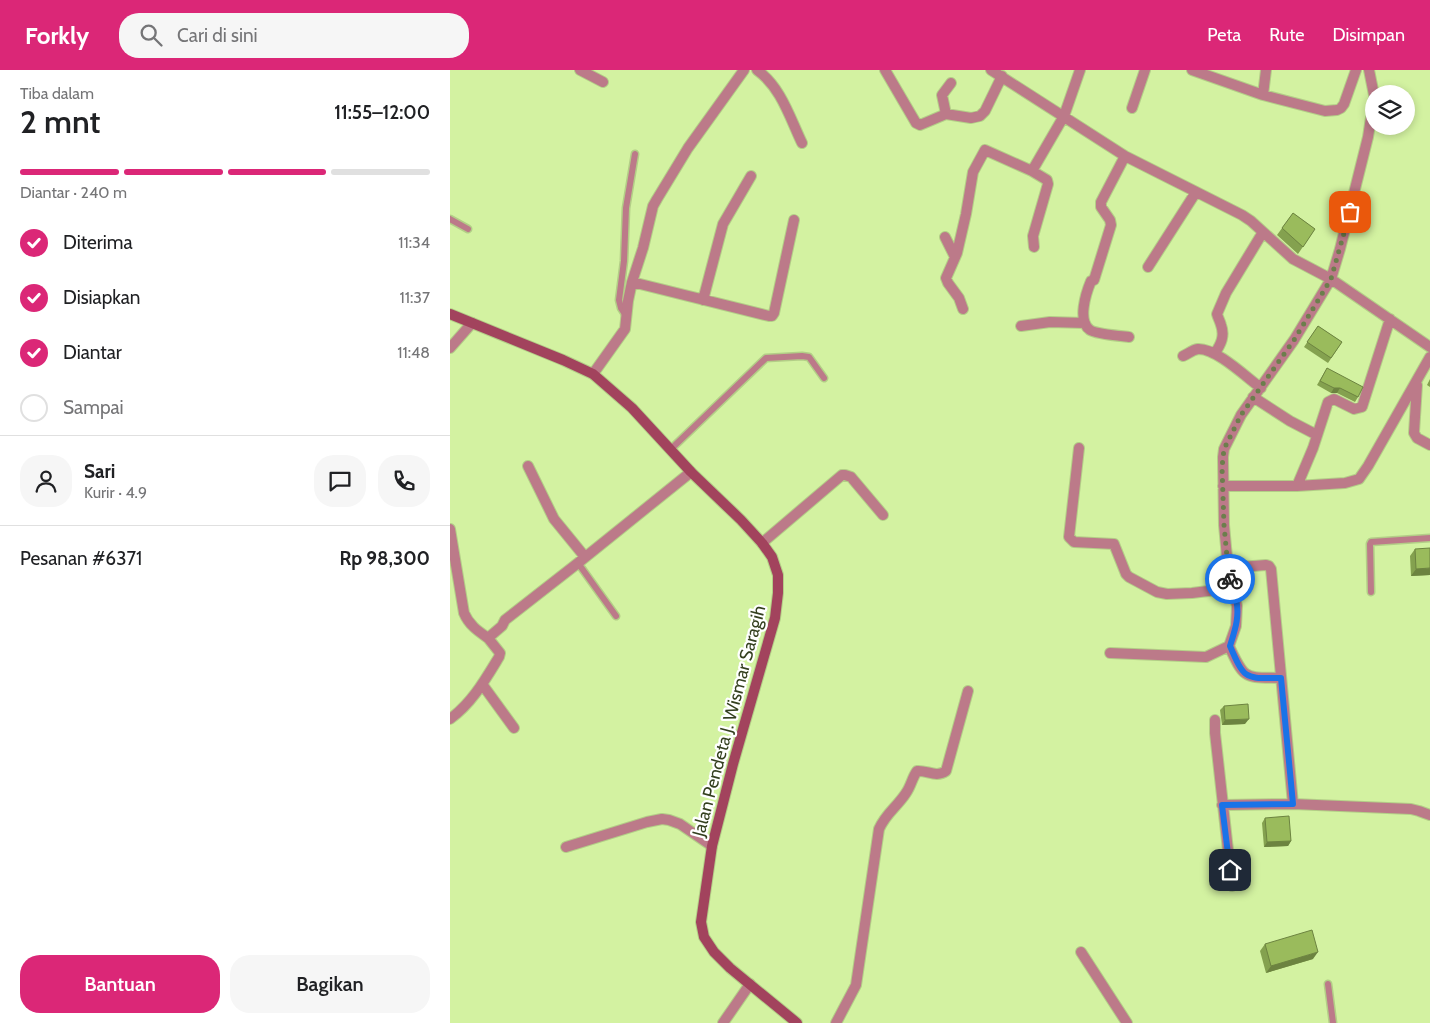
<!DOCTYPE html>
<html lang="id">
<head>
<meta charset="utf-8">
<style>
	body { margin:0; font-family:Cabin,sans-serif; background:#f6f6f6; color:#202124; height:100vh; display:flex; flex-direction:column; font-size:19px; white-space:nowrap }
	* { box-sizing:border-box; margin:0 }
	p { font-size:16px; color:#757577 }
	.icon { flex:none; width:28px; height:28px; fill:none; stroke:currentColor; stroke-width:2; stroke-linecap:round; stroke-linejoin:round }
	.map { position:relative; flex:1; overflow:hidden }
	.sheet { display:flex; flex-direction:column; background:#fff; width:450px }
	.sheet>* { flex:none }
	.buttons { position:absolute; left:915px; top:15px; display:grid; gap:10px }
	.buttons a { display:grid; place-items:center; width:50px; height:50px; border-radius:50%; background:#fff; box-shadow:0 2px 8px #0003; font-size:25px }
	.pin { position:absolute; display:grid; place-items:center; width:42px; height:42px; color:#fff; margin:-21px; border-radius:10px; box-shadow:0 2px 8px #0006 }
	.courier { position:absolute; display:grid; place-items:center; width:50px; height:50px; margin:-25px; border:4px solid #1a73e8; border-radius:50%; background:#fff; color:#222; box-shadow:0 1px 6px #0007 }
	.headline em { font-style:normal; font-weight:600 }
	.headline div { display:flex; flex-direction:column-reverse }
	.headline { display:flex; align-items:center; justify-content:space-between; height:85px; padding:0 20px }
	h1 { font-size:32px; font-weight:600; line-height:38px }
	.bar { display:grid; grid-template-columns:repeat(4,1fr); gap:8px 5px; align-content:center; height:60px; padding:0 20px }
	.bar i { height:6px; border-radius:4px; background:#e0e0e0 }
	.bar .current { background:#db2777 }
	.bar p { grid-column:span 4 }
	.line { display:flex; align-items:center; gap:12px; padding:0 20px; border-top:1px solid #e0e0e0 }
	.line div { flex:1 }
	.round { display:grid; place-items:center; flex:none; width:52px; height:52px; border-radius:20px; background:#f6f6f6 }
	ol { padding:0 20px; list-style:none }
	li { display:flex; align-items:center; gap:15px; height:55px }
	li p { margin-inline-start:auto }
	li .icon { padding:5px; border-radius:50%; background:#db2777; color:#fff; stroke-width:4 }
	li:last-child { color:#757577 }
	li i { width:28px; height:28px; border:2px solid #e0e0e0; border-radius:50% }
	.primary-button { display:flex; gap:10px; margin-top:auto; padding:10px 20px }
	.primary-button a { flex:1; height:58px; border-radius:20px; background:#db2777; color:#fff; font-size:20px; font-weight:600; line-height:58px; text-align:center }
	.primary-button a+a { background:#f6f6f6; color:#202124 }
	header { display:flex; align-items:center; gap:30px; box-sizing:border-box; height:70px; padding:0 25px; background:#db2777; color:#fff }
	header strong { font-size:24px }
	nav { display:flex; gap:28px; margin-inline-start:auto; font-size:18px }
	.search { width:350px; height:45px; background:#f6f6f6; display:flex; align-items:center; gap:12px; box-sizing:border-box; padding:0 18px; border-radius:20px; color:#757577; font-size:19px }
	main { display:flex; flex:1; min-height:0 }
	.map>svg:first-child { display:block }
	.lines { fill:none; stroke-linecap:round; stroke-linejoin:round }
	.lane-casing { stroke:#b3ce87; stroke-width:9 }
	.street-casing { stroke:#b3ce87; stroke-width:12 }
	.secondary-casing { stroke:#b3ce87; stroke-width:12 }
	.lane { stroke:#bc7a89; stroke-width:6 }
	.street { stroke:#bc7a89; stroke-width:10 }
	.secondary { stroke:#a2435d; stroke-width:10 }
	.wall { fill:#84a14f }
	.shaded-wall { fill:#6c8340 }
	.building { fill:#9abb5c; stroke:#6c8340 }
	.done { stroke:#6c7e4c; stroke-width:5; stroke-dasharray:0 9 }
	.route { stroke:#1a73e8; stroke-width:6 }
	.labels { text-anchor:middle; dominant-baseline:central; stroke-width:4.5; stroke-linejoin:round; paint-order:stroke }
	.street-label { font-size:18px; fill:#34401f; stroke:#fff }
</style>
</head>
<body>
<header>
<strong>Forkly</strong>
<div class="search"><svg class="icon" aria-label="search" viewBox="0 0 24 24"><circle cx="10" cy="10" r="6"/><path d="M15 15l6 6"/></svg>Cari di sini</div>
<nav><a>Peta</a><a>Rute</a><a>Disimpan</a></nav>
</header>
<main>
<section class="sheet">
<div class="headline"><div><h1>2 mnt</h1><p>Tiba dalam</p></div><em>11:55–12:00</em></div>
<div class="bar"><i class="current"></i><i class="current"></i><i class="current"></i><i></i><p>Diantar · 240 m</p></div>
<ol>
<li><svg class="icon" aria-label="check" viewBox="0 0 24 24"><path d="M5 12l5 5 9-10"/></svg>Diterima<p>11:34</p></li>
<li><svg class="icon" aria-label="check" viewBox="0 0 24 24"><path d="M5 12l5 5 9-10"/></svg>Disiapkan<p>11:37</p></li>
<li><svg class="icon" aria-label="check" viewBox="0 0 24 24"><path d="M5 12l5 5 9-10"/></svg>Diantar<p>11:48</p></li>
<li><i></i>Sampai</li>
</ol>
<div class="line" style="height:90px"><a class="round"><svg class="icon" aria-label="person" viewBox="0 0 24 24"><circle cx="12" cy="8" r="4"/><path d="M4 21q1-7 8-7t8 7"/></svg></a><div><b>Sari</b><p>Kurir · 4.9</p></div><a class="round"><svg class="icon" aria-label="chat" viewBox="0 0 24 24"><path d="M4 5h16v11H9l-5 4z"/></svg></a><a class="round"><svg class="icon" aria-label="phone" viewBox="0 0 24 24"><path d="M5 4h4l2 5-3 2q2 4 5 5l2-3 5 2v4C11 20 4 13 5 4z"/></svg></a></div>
<div class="line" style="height:65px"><div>Pesanan #6371</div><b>Rp 98,300</b></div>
<div class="primary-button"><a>Bantuan</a><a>Bagikan</a></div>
</section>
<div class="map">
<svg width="980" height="953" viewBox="0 0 980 953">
	<rect width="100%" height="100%" fill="#d3f2a1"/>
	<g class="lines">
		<defs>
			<path id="lane" d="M0,149L18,159
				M177,247L171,238L169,230L174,191L176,138L185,84
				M220,380L316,288L352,286L359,287L374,308
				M128,493L166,546
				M921,522L920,474L921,472L980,468
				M878,914L883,953"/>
			<path id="street" d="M130,0L153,12
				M307,0C331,17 340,48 352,73
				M435,0L466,53L470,55L496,44L521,48L530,46L535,41L552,6
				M541,0L675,86L792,145L801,151L843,189L881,209L980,277
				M742,0L813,25L875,41L887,40L891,38L894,34L906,0
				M919,0L924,25
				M813,25L816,0
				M682,38L695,0
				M496,44L492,25L501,13
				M675,86L651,132V137L660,150L661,155L644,210L641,211C636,223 627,251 640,260C646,264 670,266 679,267
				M582,101L614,46L630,0
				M495,167L505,187
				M698,197L746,122
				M182,212L319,246H322L324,243L344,150
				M253,230L273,154L301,106
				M513,239L509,228L498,213L496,208L507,183L516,144L523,102L535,80L582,101L597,110L598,114L583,166L584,177
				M571,256L600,252L635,253
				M0,278L22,253
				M765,283C771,274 775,266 771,255C770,251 768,248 767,244L776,223L813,162
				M733,286C738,284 742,280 748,279C766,278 796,307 811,318
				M143,304L175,259L178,231L182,212L193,178L203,136L207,129L238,78L294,0
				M967,315L964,363L967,368L980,375
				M803,327L840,351L867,365
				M629,378L619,467L624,472L664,474L676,504L679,507L707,522L717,524L742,523L782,518
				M78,396L104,449L135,487
				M773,416H847L895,413L909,409L918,396L980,287
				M847,416L863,378L878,332L884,329L904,339L912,337L940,249
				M0,459L14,543C19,555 28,561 38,568
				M312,473L392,405H395L401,407L433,445
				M778,498L816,495L819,496L821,499L843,734
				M660,583L756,587L779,576
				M831,608C795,607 795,611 779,576L786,556L787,536L778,498L774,455L773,387L774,379L791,345L844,270L881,209L890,179L918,67L924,28
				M32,614L64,658
				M0,649C22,633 35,610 49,587L50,583L38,568L52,556L55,550L128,493L241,402
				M765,650V663L782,816
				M772,735L843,734L961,739L969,741L980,745
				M116,777L197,752L212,749L219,750L230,754L262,776
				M631,882L677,953
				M273,953L300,914
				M386,953L406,915L429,759C436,743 447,737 456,723C461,716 462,708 467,701C477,700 486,708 496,701L518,621"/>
			<path id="secondary" d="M0,244L113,290L143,304L182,338L241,402L291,450L312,473L322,487L328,505V523L325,548L283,694L262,776L251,852L254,867L264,882L280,898L347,953"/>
		</defs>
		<!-- lane casing -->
		<use href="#lane" class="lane-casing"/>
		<!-- street casing -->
		<use href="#street" class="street-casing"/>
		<!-- secondary casing -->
		<use href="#secondary" class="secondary-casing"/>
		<!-- lane -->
		<use href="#lane" class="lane"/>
		<!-- street -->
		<use href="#street" class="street"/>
		<!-- secondary -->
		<use href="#secondary" class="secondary"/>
	</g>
	<!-- wall -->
	<path class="wall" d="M843,143L865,159L848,184L827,165Z
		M868,256L892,272L878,293L854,277Z
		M877,298L908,327L905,332L887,323H881L867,315Z
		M980,309V317L977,315Z
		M965,479L980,505L961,506L960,486Z
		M774,636L795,654L772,655L770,640Z
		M815,748L841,771L838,776L814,777L812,753Z
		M815,874L863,889L816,903L810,881Z"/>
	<!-- shaded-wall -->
	<path class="shaded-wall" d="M884,318H890L887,323H881Z
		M980,498V505L961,506L966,499Z
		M799,649L795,654L772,655L775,650Z
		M841,771L838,776L814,777L817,772Z
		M868,882L863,889L816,903L821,896Z"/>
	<!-- building -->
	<path class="building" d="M843,143L865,159L853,177L832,158Z
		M868,256L892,272L881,288L857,272Z
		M877,298L913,317L908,327L890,318H884L870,311Z
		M980,478V498L966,499L965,479Z
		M798,634L799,649L775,650L774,636Z
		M839,746L841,771L817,772L815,748Z
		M862,860L868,882L821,896L815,874Z"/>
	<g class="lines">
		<!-- done -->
		<path class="done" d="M780,509L778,498L774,455L772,397L774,379L791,345L844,270L881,209L900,142"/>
		<!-- route -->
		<path class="route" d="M780,800L772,735L843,734L831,608C795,608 795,611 780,576C785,560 790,546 786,529C784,522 781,516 780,509"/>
	</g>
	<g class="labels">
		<!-- street labels -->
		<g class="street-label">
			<text transform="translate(279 651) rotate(-75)">Jalan Pendeta J. Wismar Saragih</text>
		</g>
	</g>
</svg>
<div class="buttons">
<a><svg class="icon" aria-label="layers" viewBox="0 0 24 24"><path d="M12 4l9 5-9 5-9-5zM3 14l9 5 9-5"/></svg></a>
</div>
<div class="pin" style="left:900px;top:142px;background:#ea580c"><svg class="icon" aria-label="bag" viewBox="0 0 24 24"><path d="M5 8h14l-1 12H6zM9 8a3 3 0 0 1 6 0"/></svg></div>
<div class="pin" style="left:780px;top:800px;background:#1f2937"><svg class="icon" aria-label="home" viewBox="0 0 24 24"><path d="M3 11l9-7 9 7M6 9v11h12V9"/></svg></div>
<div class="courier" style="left:780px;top:509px"><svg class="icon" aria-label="bike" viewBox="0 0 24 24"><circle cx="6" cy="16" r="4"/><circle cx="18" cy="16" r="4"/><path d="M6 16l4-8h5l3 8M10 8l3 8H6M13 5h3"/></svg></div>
</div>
</main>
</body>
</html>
